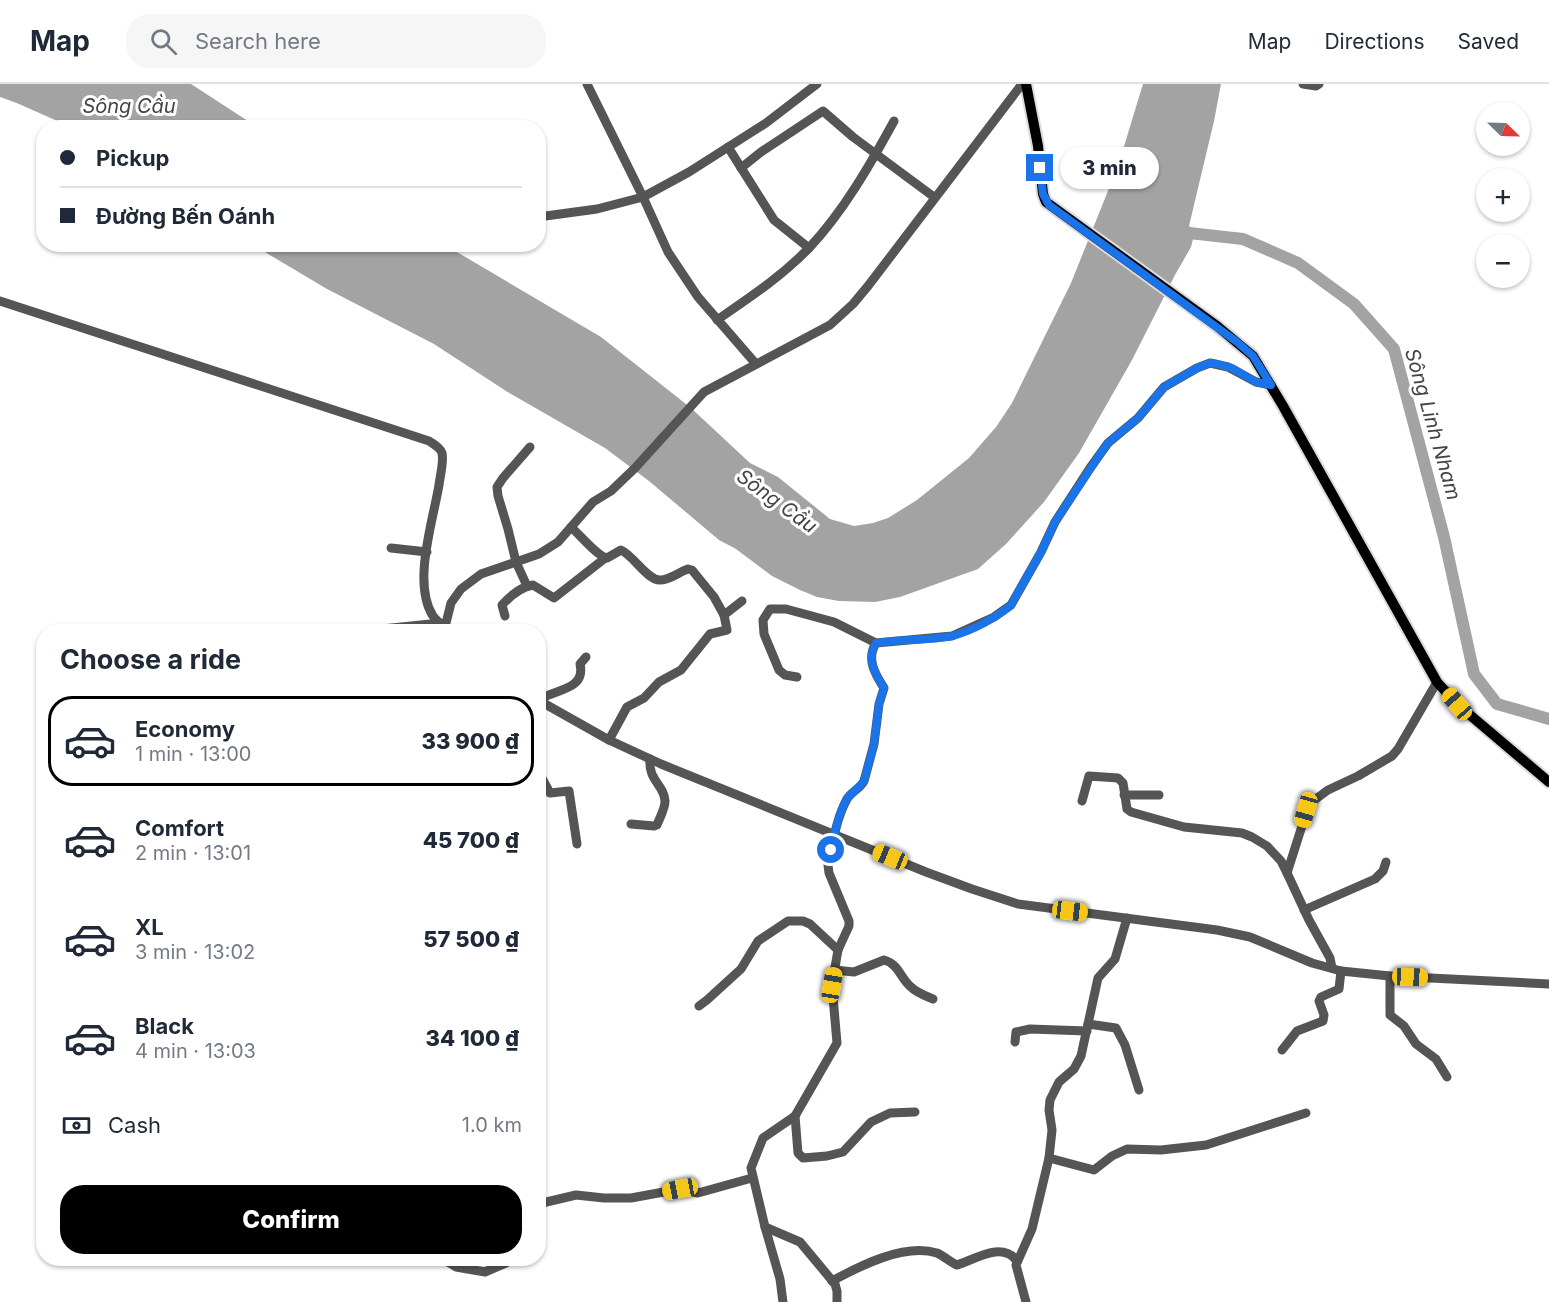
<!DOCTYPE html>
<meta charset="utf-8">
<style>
body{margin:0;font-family:Inter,sans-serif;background:#f6f6f7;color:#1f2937;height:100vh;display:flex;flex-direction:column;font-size:22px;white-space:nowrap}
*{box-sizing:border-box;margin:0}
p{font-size:20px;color:#747a83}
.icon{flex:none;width:33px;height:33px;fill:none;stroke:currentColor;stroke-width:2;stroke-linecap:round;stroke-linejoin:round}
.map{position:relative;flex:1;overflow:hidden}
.panel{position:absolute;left:36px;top:540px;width:510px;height:642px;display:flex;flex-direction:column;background:#fff;border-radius:24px;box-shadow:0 2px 4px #0004}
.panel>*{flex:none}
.banner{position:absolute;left:36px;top:36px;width:510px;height:132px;border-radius:24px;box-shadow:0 2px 4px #0004;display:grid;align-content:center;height:132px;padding:0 24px;background:#fff}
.needle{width:39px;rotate:113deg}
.controls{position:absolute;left:1476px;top:18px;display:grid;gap:12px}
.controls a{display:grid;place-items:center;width:54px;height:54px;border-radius:50%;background:#fff;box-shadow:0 2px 4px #0004;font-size:30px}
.end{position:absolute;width:27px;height:27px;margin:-14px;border:8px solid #1a73e8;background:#fff;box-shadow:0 0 0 3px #fff}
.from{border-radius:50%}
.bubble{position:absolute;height:42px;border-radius:21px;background:#fff;box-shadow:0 2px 4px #0004;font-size:20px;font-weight:800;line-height:42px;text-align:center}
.car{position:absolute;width:18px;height:36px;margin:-18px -9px;border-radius:8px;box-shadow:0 0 4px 2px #0007;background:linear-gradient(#f5c518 24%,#345 0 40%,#f5c518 0 76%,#345 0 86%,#f5c518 0)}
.banner b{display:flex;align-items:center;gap:21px;height:57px;font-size:22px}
.banner b+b{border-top:2px solid #e0e1e3}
.banner i{width:15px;height:15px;background:#1f2937}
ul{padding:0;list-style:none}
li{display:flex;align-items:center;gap:18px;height:90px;margin:0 12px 9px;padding:0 12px;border:3px solid transparent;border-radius:24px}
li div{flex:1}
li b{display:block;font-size:22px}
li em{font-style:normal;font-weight:800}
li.selected{border-color:#000}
li>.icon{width:54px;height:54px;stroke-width:1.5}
h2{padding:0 24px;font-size:27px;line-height:72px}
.pay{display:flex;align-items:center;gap:15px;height:66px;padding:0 24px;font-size:22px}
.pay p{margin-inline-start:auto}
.primary-button{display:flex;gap:12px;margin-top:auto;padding:12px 24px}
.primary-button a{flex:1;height:69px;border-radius:24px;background:#000;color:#fff;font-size:24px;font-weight:800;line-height:69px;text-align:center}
header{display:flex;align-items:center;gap:36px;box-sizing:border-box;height:84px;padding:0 30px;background:#fff;border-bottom:2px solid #e0e1e3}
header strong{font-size:28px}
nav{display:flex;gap:33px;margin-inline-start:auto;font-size:21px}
.search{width:420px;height:54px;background:#f6f6f7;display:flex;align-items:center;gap:15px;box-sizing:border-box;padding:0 21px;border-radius:24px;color:#747a83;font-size:22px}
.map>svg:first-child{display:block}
.water{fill:#a3a3a3}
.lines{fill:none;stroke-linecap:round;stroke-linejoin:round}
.river{stroke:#a3a3a3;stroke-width:12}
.major-casing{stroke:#dbdbdb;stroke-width:14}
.minor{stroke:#555;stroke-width:9}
.major{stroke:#000;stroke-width:10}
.route{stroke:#1a73e8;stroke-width:8}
.labels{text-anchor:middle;stroke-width:6;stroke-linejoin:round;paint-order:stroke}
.water-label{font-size:20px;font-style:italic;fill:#444;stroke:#fff}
</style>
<header>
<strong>Map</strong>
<div class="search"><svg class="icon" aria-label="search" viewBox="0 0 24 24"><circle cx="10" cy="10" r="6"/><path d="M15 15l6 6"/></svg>Search here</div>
<nav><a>Map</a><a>Directions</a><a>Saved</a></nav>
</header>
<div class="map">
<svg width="1549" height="1218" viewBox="0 0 1549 1218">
<rect width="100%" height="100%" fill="#fff"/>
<g class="water">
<path d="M0,0H191L257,43H73C48,34 25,21 0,13Z"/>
<path d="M1143,0H1221L1214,37L1189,142L1195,147L1191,163L1175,191L1132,276L1079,369L1044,418L1006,460L978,485L900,513L875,518L839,517L817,513L800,506L772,492L736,465L719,456L649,397L605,364L506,307L434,260L327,205L253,161H445L601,253L691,324L750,379L778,393L830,435L854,442L873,439L888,434L917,416L969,374L996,343L1012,319L1071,199L1118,82Z"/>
</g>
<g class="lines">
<path class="river" d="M1180,148L1243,155L1298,179L1354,220L1394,265L1444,453L1474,590L1497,620L1549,635"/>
<g class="major-casing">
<path id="major" d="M1026,0L1038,62L1043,110L1046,118L1217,242L1253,272L1283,322L1437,598L1457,620L1549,698"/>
</g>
<g class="minor">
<path d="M587,0L643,113L668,168L698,213L756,280"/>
<path d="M1303,0L1316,2L1319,0"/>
<path d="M728,63L774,136L809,164"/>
<path d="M741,84L761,68L823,27L853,53L934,113"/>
<path d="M538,133L597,125L643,113L689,88L766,39L817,0"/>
<path d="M0,217L429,357C433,360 440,363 442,369C444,378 440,392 439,401C433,437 412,500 433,532C437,537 442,541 446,546"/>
<path d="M717,236C749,214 781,193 809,164C843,128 870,81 894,37"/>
<path d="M571,443C580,451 598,473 607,474L621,466C634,472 647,496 660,496C670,496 679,488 688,485L692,486L714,513L724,531"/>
<path d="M391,464L427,468"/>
<path d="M527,502L516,478L508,445L498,412L497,403L503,394L530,363"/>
<path d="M505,532L502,521C510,512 521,503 533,501L554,514L604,475"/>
<path d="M445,543L451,519L461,505L481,490L539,470L558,458L593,418L611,407L635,384L704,308L830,241L853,220L868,202L1022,0"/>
<path d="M353,548L440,539"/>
<path d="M797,593L785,591L779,586L764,550L763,536L770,525H786L834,538L876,559L952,552L994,533L1011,521L1041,468L1055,438L1090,384L1108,359L1138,334L1164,303L1197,284L1210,279L1228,283L1256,298L1271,301"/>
<path d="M538,616L609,656L661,680L926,788L972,805L1018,820L1217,846L1250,853L1312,879L1341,887L1390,892L1549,900"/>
<path d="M538,616C556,605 586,606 580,580L586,573"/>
<path d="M609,656L627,623L644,614L659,598L681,586L710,550L727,546L724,531L742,517"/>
<path d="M538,687L550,709L569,707L577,760"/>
<path d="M1124,711H1159"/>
<path d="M1082,717L1089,692L1118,694L1123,699L1127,725L1131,728L1184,743L1242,749L1252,753L1267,762L1281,777L1287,789L1309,836L1330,874L1332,884"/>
<path d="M631,740L654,742L657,741C660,733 665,725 665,717C664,700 648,697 650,675"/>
<path d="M1287,789L1309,720L1328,706L1358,692L1392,672L1398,665L1437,598"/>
<path d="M1304,826L1375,795L1383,787L1386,778"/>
<path d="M834,886L854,888L884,876C899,880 900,894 911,903C917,909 926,912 933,915"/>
<path d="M1390,892V931L1404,942L1416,960L1436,975L1447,993"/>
<path d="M699,922L707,916L741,885L758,857L788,837H803L810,840L838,866"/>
<path d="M1088,940L1116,944L1125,961L1139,1006"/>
<path d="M1015,958L1016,948L1030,945L1087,947"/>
<path d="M1282,966L1297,947L1323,937L1324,931L1319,917L1321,913L1339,905L1341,887"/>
<path d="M795,1032L798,1069L803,1074L827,1072L843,1068L871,1038L890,1029L915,1028"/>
<path d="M1049,1074L1094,1086L1112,1072L1127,1065L1161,1066L1206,1061L1306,1029"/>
<path d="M538,1120L576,1111L604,1114H631L680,1105L698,1109L752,1094"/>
<path d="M765,1143L800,1158L835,1200L837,1207V1218"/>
<path d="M441,1174L456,1183L485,1188L506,1179L508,1174"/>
<path d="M832,1197C860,1182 904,1159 937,1169C944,1172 950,1178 957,1181C976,1175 1002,1157 1017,1177"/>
<path d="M783,1218L780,1195L765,1143L751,1084L763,1054L795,1032L837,959L832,901L838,866L849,842V837L829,789L828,781C833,759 836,735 847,715C851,708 860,705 864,697L874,660L879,620L884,604C875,590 866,575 876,559"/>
<path d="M1026,1218L1016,1181L1032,1145L1049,1074L1052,1046L1049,1026L1050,1016L1059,998L1074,985L1081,972L1098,894L1115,875L1127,834"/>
</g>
<use href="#major" class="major"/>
</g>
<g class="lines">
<path class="route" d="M831,766C835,749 838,730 847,715C852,708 859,704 864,697L874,660L879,620L884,604C875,590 866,575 876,559C901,555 928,557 952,552C972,547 996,534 1011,521L1041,468L1055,438L1103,366L1108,359L1138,334L1164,303L1197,284L1210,279L1218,280L1232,284L1256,298L1271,301L1253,272L1237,258L1049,121L1043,110L1040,84"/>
</g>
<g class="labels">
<g class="water-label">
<text x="129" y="29">Sông Cầu</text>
<text transform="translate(1433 340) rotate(74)" y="7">Sông Linh Nham</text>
<text transform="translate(777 417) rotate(36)" y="7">Sông Cầu</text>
</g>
</g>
</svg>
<div class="controls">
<a><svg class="needle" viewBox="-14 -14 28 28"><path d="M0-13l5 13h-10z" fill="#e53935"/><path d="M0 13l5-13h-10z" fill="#747a83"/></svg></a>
<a>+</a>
<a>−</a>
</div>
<i class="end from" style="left:831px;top:766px"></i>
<i class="end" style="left:1040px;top:84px"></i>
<div class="bubble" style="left:1060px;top:63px;width:99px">3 min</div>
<i class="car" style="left:1457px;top:620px;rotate:319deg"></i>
<i class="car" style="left:1306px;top:726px;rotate:196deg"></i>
<i class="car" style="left:890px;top:773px;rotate:292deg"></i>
<i class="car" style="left:1070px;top:827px;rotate:97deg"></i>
<i class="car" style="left:1410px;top:893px;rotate:92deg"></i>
<i class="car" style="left:832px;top:901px;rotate:9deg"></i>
<i class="car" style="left:680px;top:1105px;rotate:259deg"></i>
<div class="banner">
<b><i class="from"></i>Pickup</b>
<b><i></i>Đường Bến Oánh</b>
</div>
<section class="panel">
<h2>Choose a ride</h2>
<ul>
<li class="selected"><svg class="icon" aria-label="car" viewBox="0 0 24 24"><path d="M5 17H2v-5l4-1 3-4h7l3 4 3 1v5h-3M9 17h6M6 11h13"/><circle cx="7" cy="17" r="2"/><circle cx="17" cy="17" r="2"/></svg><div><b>Economy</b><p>1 min · 13:00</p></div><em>33 900 ₫</em></li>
<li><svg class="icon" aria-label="car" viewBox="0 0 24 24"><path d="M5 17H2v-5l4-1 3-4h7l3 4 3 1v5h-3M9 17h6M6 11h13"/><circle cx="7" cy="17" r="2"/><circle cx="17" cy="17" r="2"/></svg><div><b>Comfort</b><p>2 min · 13:01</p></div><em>45 700 ₫</em></li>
<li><svg class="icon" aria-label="car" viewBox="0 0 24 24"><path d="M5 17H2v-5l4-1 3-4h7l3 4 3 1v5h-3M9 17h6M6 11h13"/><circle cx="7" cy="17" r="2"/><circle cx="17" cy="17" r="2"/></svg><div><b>XL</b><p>3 min · 13:02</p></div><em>57 500 ₫</em></li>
<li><svg class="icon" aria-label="car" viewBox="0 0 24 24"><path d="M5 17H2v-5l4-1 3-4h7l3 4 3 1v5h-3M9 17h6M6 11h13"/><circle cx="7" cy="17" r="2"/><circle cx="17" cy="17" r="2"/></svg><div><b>Black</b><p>4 min · 13:03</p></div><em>34 100 ₫</em></li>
</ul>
<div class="pay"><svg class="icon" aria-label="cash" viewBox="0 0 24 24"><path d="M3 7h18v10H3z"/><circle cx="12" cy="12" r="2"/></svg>Cash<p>1.0 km</p></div>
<div class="primary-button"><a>Confirm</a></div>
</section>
</div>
